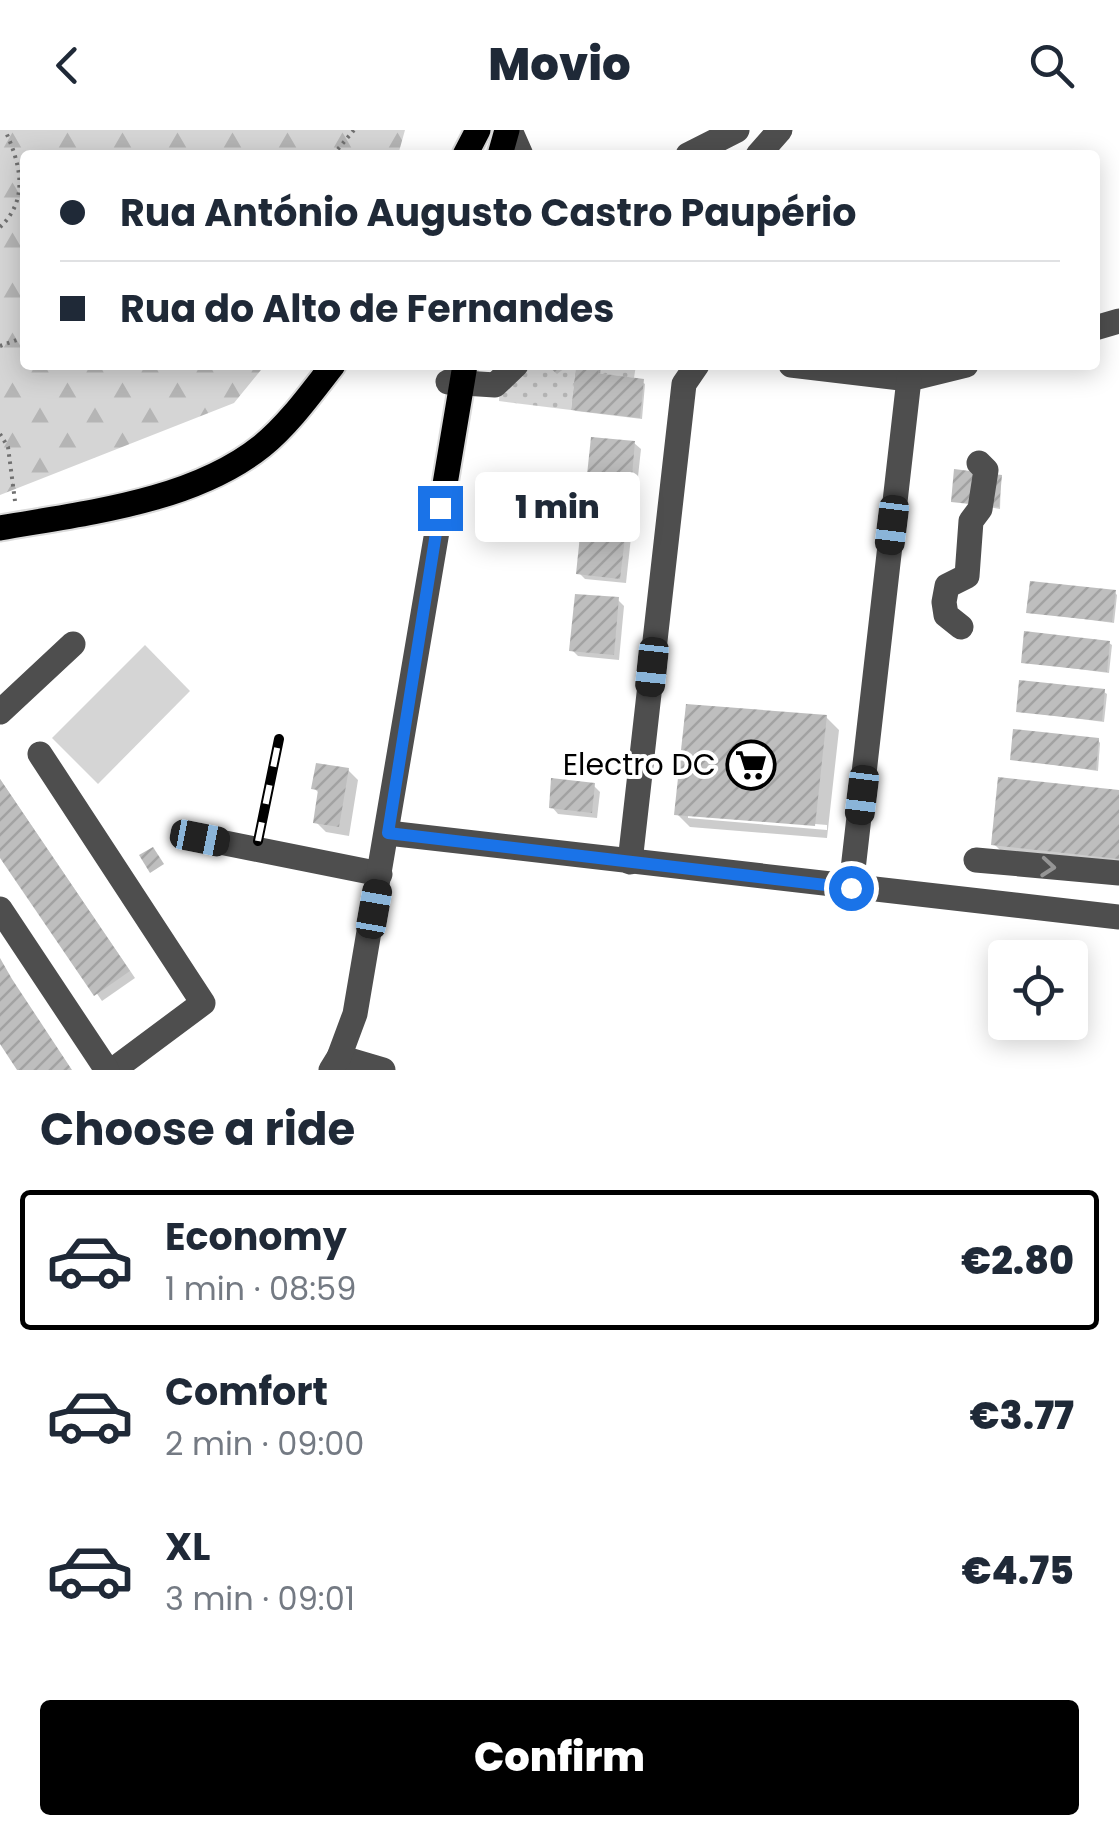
<!DOCTYPE html>
<meta charset="utf-8">
<style>
body{margin:0;font-family:Poppins,sans-serif;background:#f2f2f3;color:#1f2937;height:100vh;display:flex;flex-direction:column;font-size:38px;white-space:nowrap}
*{box-sizing:border-box;margin:0}
p{font-size:32px;color:#747a83}
.icon{flex:none;width:55px;height:55px;fill:none;stroke:currentColor;stroke-width:2;stroke-linecap:round;stroke-linejoin:round}
.map{position:relative;height:940px;overflow:hidden}
.side{display:flex;flex-direction:column;background:#fff;flex:1}
.side>*{flex:none}
.top-card{position:absolute;left:20px;top:20px;width:1080px;height:220px;border-radius:10px;box-shadow:0 5px 25px #0003;display:grid;align-content:center;height:220px;padding:0 40px;background:#fff}
.fabs{position:absolute;left:988px;top:810px;display:grid;gap:20px}
.fabs a{display:grid;place-items:center;width:100px;height:100px;border-radius:10px;background:#fff;box-shadow:0 5px 25px #0003;font-size:50px}
.end{position:absolute;width:45px;height:45px;margin:-22px;border:12px solid #1a73e8;background:#fff;box-shadow:0 0 0 5px #fff}
.from{border-radius:50%}
.bubble{position:absolute;height:70px;border-radius:10px;background:#fff;box-shadow:0 5px 25px #0003;font-size:32px;font-weight:800;line-height:70px;text-align:center}
.car{position:absolute;width:30px;height:60px;margin:-30px -15px;border-radius:12px;box-shadow:0 0 8px 2px #0007;background:linear-gradient(#222 24%,#8ab4d8 0 40%,#222 0 76%,#8ab4d8 0 86%,#222 0)}
.top-card b{display:flex;align-items:center;gap:35px;height:95px;font-size:38px}
.top-card b+b{border-top:2px solid #e0e1e3}
.top-card i{width:25px;height:25px;background:#1f2937}
ul{padding:0;list-style:none}
li{display:flex;align-items:center;gap:30px;height:140px;margin:0 20px 15px;padding:0 20px;border:5px solid transparent;border-radius:10px}
li div{flex:1}
li b{display:block;font-size:38px}
li em{font-style:normal;font-weight:800}
li.on{border-color:#000}
li>.icon{width:90px;height:90px;stroke-width:1.5}
h2{padding:0 40px;font-size:45px;line-height:120px}
.action{display:flex;gap:20px;margin-top:auto;padding:20px 40px}
.action a{flex:1;height:115px;border-radius:10px;background:#000;color:#fff;font-size:40px;font-weight:800;line-height:115px;text-align:center}
header{display:flex;justify-content:space-between;align-items:center;height:130px;padding:0 40px;background:#fff;font-size:45px;font-weight:800}
.map>svg:first-child{display:block}
.green{fill:url(#green-dots)}
.forest{fill:url(#forest-firs)}
.pitch{fill:#d5d5d5}
.shadow{fill:#0003;fill-rule:evenodd}
.building{fill:url(#building-hatch)}
.lines{fill:none;stroke-linecap:round;stroke-linejoin:round}
.major-casing{stroke:#dbdbdb;stroke-width:29}
.path{stroke:#707070;stroke-width:4;stroke-dasharray:2.5 5;stroke-linecap:butt}
.minor{stroke:#4e4e4e;stroke-width:25}
.major{stroke:#000;stroke-width:25}
.rail-casing{stroke:#000;stroke-width:10}
.rail{stroke:#fff;stroke-width:6;stroke-dasharray:19;stroke-linecap:butt}
.oneway{stroke:#959595}
.route{stroke:#1a73e8;stroke-width:12}
.labels{text-anchor:middle;stroke-width:8;stroke-linejoin:round;paint-order:stroke}
.poi-label{font-size:30px;fill:#000;stroke:#fff;text-anchor:end}
</style>
<header><svg class="icon" aria-label="back" viewBox="0 0 24 24"><path d="M15 5l-7 7 7 7"/></svg>Movio<svg class="icon" aria-label="search" viewBox="0 0 24 24"><circle cx="10" cy="10" r="6"/><path d="M15 15l6 6"/></svg></header>
<div class="map">
<svg width="1119" height="940" viewBox="0 0 1119 940">
<defs>
<pattern id="green-dots" width="8" height="8" patternUnits="userSpaceOnUse" patternTransform="scale(2.5)"><rect width="8" height="8" fill="#d5d5d5"/><path d="M2 2h.1M6 6h.1" fill="none" stroke="#b5b5b5" stroke-width="1.8" stroke-linecap="round"/></pattern>
<pattern id="forest-firs" width="22" height="20" patternUnits="userSpaceOnUse" patternTransform="scale(2.5)"><rect width="22" height="20" fill="#d5d5d5"/><path d="M5 1l3.5 6h-7zM16 11l3.5 6h-7z" fill="#b5b5b5"/></pattern>
<pattern id="building-hatch" width="6" height="6" patternUnits="userSpaceOnUse" patternTransform="scale(2.5)"><rect width="6" height="6" fill="#bebebe"/><path d="M-1 1l2-2M0 6l6-6M5 7l2-2" fill="none" stroke="#a2a2a2"/></pattern>
</defs>
<rect width="100%" height="100%" fill="#fff"/>
<g class="green">
<path d="M523,235H547L557,243L569,235H576L571,280L499,271L500,255Z"/>
<path d="M599,235H636L634,248L598,243Z"/>
</g>
<path class="forest" d="M0,0H405L398,25H25V235H265L234,273L0,365Z"/>
<path class="pitch" d="M145,515L190,561L98,654L52,608Z"/>
<g class="shadow">
<path d="M579,235H601L600,246L642,252L645,254L642,289L576,281L573,279Z"/>
<path d="M634,313L641,319L635,374L594,369L588,363Z"/>
<path d="M1001,347L1000,379L953,371Z"/>
<path d="M626,392L632,398L626,453L585,449L579,443Z"/>
<path d="M1115,463L1117,465L1114,493L1029,482Z"/>
<path d="M618,470L624,476L619,530L578,526L572,520Z"/>
<path d="M1109,513L1112,515L1109,543L1023,532Z"/>
<path d="M1104,562L1107,564L1104,592L1018,581Z"/>
<path d="M826,587L839,600L827,708L690,697L677,684ZM688,683L827,695V700L688,688Z"/>
<path d="M1098,610L1100,613L1098,641L1012,629Z"/>
<path d="M348,640L358,650L349,706L326,702L316,692L320,664L314,658Z"/>
<path d="M0,649L135,848L102,871L0,723Z"/>
<path d="M594,656L600,662L597,688L558,684L552,677Z"/>
<path d="M1119,662V739L1007,727L994,714Z"/>
</g>
<g class="building">
<path d="M547,235H569L557,244Z"/>
<path d="M576,235H599L598,243L644,249L640,288L571,280Z"/>
<path d="M591,307L635,311L630,369L585,364Z"/>
<path d="M954,339L1002,345L999,377L951,372Z"/>
<path d="M582,386L627,390L620,449L576,444Z"/>
<path d="M1030,451L1116,460L1112,492L1026,483Z"/>
<path d="M575,464L619,467L614,525L569,521Z"/>
<path d="M1024,501L1110,511L1107,542L1021,533Z"/>
<path d="M1019,550L1105,559L1102,591L1016,582Z"/>
<path d="M686,574L827,585L815,696L674,685Z"/>
<path d="M1013,599L1099,608L1096,640L1010,630Z"/>
<path d="M316,633L349,638L339,697L313,693L318,660L311,659Z"/>
<path d="M998,647L1119,660V729L991,715Z"/>
<path d="M551,648L595,653L592,683L549,678Z"/>
<path d="M0,649L130,841L94,866L0,728Z"/>
<path d="M153,717L164,734L150,743L139,725Z"/>
<path d="M0,828L12,849L72,940H17L0,914Z"/>
</g>
<g class="lines">
<g class="major-casing">
<g id="major">
<path d="M465,25L478,0"/>
<path d="M500,25L507,0"/>
<path d="M441,378L465,235"/>
<path d="M0,398C85,383 192,372 262,316C289,294 311,263 333,235"/>
</g>
</g>
<g class="path">
<path d="M333,25L354,0"/>
<path d="M0,97C30,69 20,33 5,0"/>
<path d="M0,216L25,207"/>
<path d="M0,304L8,317L15,371"/>
</g>
<g class="minor">
<path d="M510,0L521,25"/>
<path d="M688,25L737,0"/>
<path d="M758,25L780,0"/>
<path d="M1095,198L1119,191"/>
<path d="M791,235L909,249L966,235"/>
<path d="M448,252L495,255L516,235"/>
<path d="M961,497L946,485L944,472L947,456L967,446L971,391L980,379L986,340L979,333"/>
<path d="M0,582L73,514"/>
<path d="M40,624L203,873L113,940"/>
<path d="M388,703L1119,787"/>
<path d="M200,708L380,744"/>
<path d="M976,730L1119,743"/>
<path d="M630,732L684,254L697,235"/>
<path d="M851,757L909,249"/>
<path d="M0,779L107,940"/>
<path d="M339,927L383,940"/>
<path d="M331,940L339,927L355,884L441,378"/>
</g>
<use href="#major" class="major"/>
<g class="rail-casing">
<path id="rail" d="M258,711L279,609"/>
</g>
<use href="#rail" class="rail"/>
</g>
<defs><path id="oneway-chevron" d="M-2-3.5L2.5 0L-2 3.5" fill="none" stroke-width="1.6" stroke-linecap="round" stroke-linejoin="round" transform="scale(2.5)"/></defs>
<use class="oneway" href="#oneway-chevron" transform="translate(1048 737) rotate(5)"/>
<g class="lines">
<path class="route" d="M440,378L388,703L851,758"/>
</g>
<defs>
<g id="supermarket-ring" transform="scale(2.5)"><circle r="9.5" fill="#fff" stroke="#000" stroke-width="1.5"/><path d="M-6-5.5h2.5l.6 2H6L4.5 2H-2.5L-4.4-4H-6ZM-1.5 3.2a1.3 1.3 0 1 0 .1 0ZM3 3.2a1.3 1.3 0 1 0 .1 0Z" fill="#000"/></g>
</defs>
<g fill-rule="evenodd">
<use href="#supermarket-ring" x="751" y="635"/>
</g>
<g class="labels">
<g class="poi-label">
<text x="716" y="645">Electro DC</text>
</g>
</g>
</svg>
<div class="fabs">
<a><svg class="icon" aria-label="locate" viewBox="0 0 24 24"><circle cx="12" cy="12" r="6"/><path d="M12 2v4M12 18v4M2 12h4M18 12h4"/></svg></a>
</div>
<i class="end from" style="left:851px;top:758px"></i>
<i class="end" style="left:440px;top:378px"></i>
<div class="bubble" style="left:475px;top:342px;width:165px">1 min</div>
<i class="car" style="left:892px;top:395px;rotate:187deg"></i>
<i class="car" style="left:652px;top:537px;rotate:186deg"></i>
<i class="car" style="left:862px;top:665px;rotate:187deg"></i>
<i class="car" style="left:200px;top:708px;rotate:101deg"></i>
<i class="car" style="left:374px;top:779px;rotate:10deg"></i>
<div class="top-card">
<b><i class="from"></i>Rua António Augusto Castro Paupério</b>
<b><i></i>Rua do Alto de Fernandes</b>
</div>
</div>
<section class="side">
<h2>Choose a ride</h2>
<ul>
<li class="on"><svg class="icon" aria-label="car" viewBox="0 0 24 24"><path d="M5 17H2v-5l4-1 3-4h7l3 4 3 1v5h-3M9 17h6M6 11h13"/><circle cx="7" cy="17" r="2"/><circle cx="17" cy="17" r="2"/></svg><div><b>Economy</b><p>1 min · 08:59</p></div><em>€2.80</em></li>
<li><svg class="icon" aria-label="car" viewBox="0 0 24 24"><path d="M5 17H2v-5l4-1 3-4h7l3 4 3 1v5h-3M9 17h6M6 11h13"/><circle cx="7" cy="17" r="2"/><circle cx="17" cy="17" r="2"/></svg><div><b>Comfort</b><p>2 min · 09:00</p></div><em>€3.77</em></li>
<li><svg class="icon" aria-label="car" viewBox="0 0 24 24"><path d="M5 17H2v-5l4-1 3-4h7l3 4 3 1v5h-3M9 17h6M6 11h13"/><circle cx="7" cy="17" r="2"/><circle cx="17" cy="17" r="2"/></svg><div><b>XL</b><p>3 min · 09:01</p></div><em>€4.75</em></li>
</ul>
<div class="action"><a>Confirm</a></div>
</section>
